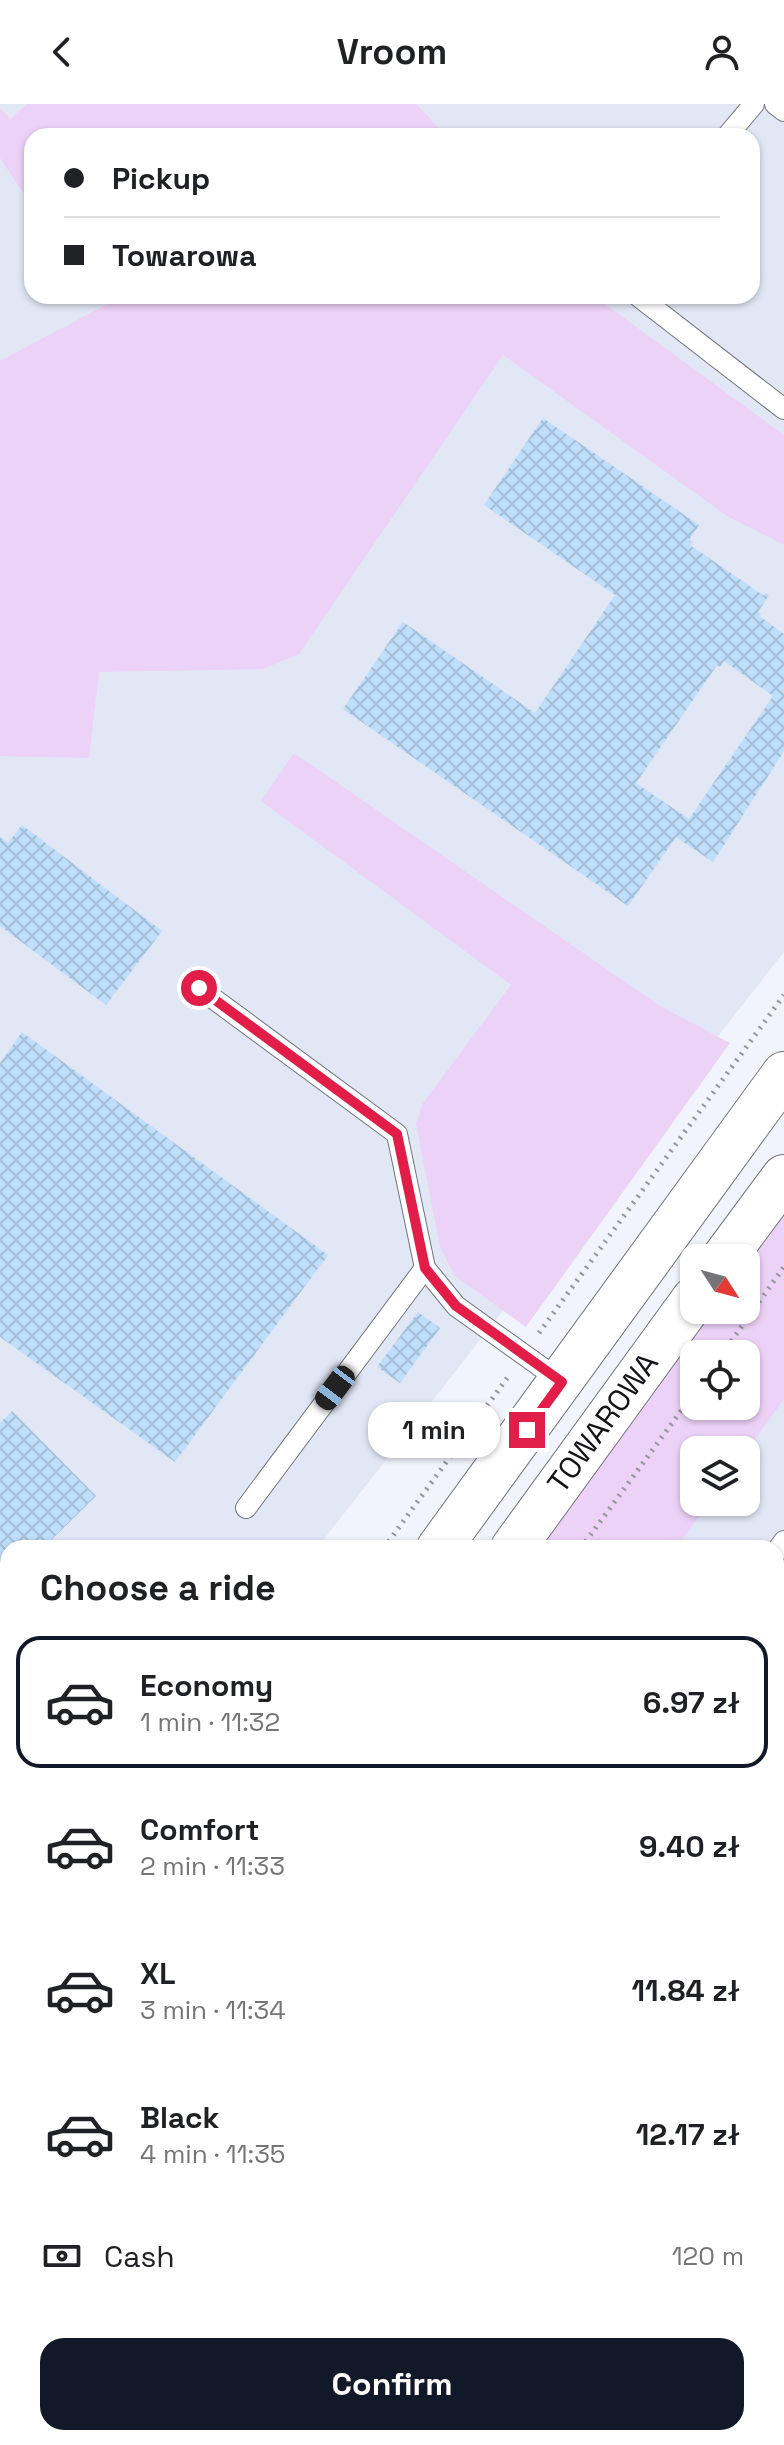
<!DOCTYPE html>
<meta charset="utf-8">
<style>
body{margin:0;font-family:"Space Grotesk",sans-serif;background:#f2f2f2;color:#202124;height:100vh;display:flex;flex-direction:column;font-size:30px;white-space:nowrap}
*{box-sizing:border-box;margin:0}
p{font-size:26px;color:#757577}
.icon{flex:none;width:44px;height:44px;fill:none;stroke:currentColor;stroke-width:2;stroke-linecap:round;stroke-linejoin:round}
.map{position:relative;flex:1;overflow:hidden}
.details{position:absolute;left:0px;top:1436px;width:784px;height:906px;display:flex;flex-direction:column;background:#fff;border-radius:24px 24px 0 0;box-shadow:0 2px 6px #0004}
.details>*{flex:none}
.top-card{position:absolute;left:24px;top:24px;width:736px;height:176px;border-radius:24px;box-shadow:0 2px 6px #0004;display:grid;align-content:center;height:176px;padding:0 40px;background:#fff}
.needle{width:52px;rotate:126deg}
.controls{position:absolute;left:680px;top:1140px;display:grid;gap:16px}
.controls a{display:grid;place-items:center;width:80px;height:80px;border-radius:16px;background:#fff;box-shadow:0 2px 6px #0004;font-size:40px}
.end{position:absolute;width:36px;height:36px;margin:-18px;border:10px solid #e11d48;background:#fff;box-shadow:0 0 0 4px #fff}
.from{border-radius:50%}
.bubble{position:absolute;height:56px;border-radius:24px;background:#fff;box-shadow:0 2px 6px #0004;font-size:26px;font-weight:800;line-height:56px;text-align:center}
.car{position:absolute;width:24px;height:48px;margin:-24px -12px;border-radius:10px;box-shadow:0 0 6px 2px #0007;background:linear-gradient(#222 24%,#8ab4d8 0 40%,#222 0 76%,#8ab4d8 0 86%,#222 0)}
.top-card b{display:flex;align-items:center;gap:28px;height:76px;font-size:30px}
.top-card b+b{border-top:2px solid #e0e0e0}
.top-card i{width:20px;height:20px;background:#202124}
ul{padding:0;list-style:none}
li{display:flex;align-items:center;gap:24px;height:132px;margin:0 16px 12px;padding:0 24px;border:4px solid transparent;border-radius:24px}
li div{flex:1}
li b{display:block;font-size:30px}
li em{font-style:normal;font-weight:800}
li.on{border-color:#111827}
li>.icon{width:72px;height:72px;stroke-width:1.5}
h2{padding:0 40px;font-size:36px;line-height:96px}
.pay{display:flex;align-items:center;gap:20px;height:88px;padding:0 40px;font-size:30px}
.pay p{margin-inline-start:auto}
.primary-button{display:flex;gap:16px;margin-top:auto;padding:16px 40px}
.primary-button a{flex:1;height:92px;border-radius:24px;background:#111827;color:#fff;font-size:32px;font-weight:800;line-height:92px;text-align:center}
header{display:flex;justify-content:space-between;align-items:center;height:104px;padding:0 40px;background:#fff;font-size:36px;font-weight:800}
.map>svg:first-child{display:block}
.built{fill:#e1e7f5;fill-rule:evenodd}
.green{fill:#edd2f7;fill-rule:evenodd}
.building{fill:url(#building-cross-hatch);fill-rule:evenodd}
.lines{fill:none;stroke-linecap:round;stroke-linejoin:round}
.service-casing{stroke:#72747c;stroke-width:22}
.tertiary-casing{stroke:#72747c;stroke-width:46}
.path{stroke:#94969c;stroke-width:5;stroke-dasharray:2 6;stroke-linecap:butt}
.service{stroke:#fff;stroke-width:20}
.tertiary{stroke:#fff;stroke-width:44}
.route{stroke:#e11d48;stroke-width:10}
.labels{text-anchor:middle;stroke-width:8;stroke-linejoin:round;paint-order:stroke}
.street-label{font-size:30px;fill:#121316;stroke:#fff}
</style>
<header><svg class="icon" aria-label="back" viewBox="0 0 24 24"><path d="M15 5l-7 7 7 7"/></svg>Vroom<svg class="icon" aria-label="person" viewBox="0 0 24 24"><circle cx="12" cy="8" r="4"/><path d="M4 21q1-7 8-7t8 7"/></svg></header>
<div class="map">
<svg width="784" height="2341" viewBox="0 0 784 2341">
<defs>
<pattern id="building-cross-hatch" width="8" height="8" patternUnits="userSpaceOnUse" patternTransform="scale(2)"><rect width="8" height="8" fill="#bfdefb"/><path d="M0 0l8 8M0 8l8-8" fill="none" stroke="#a3bed6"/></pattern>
</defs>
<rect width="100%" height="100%" fill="#f1f4fc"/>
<g class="built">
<path d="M0,0H784V848L317,1444H8V1846L0,1857ZM32,32H752V192H32Z"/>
<path d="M784,1142V2341H0V2324L8,2310V2334H776V1444H574L694,1302H746V1206ZM694,1346H746V1398H694Z"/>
</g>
<g class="green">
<path d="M27,0H416L447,32H32V102L0,54V4L10,15Z"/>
<path d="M104,192H594L784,331V441L727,412L503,251L299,550L263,565L99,568L89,654L0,652V257L109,199Z"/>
<path d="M294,649L660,902L730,939L526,1223L455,1172L440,1143L416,1020L423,999L511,881L261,697Z"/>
<path d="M784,1099V1295L746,1348L694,1346V1398H710L676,1444H534L707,1206H746V1154ZM694,1250H746V1302H694Z"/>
</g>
<g class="building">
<path d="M543,314L699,421L689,436L693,438L690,441L764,492L766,489L769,491L758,508L761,510L759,512L784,530V647L713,758L676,733L628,802L343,605L403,518L535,609L615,491L484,401ZM724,557L773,592L689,715L636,679L717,561L720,563Z"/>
<path d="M22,721L162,827L106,901L0,822V733L8,739Z"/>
<path d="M22,928L328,1151L175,1358L0,1233V959Z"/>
<path d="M418,1208L440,1224L400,1279L377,1263Z"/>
<path d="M12,1307L96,1392L43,1444H8V1479L0,1487V1319Z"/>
<path d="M0,1514L8,1522V1664L0,1656Z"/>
<path d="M784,1564V1667L776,1662V1575Z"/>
<path d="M784,2286V2341H577L576,2334H776V2287Z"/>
<path d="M56,2334H122L118,2341H52Z"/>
</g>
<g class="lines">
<g class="service-casing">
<g id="service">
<path d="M775,0L784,7"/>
<path d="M727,32L754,0"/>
<path d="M638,192L784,305"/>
<path d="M199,884L397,1030L425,1164L456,1202L562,1278"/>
<path d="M246,1404L425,1164"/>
<path d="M776,1448L784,1437"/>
<path d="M776,1934L784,1939"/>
<path d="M776,2033L784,2021"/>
<path d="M776,2175L784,2163"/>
<path d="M0,2303L8,2307"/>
<path d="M416,2341L417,2334"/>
</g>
</g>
<g class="tertiary-casing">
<g id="tertiary">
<path d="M724,1154L784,1073"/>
<path d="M439,1444L784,970"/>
<path d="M513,1444L694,1195"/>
<path d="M0,2041L8,2030"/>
<path d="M0,2119L8,2110"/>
<path d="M0,2194L8,2174"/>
</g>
</g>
<g class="path">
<path d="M539,1229L784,891"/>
<path d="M722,1250L784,1163"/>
<path d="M384,1444L510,1270"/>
<path d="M581,1444L694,1289"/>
<path d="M0,1960L8,1950"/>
<path d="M0,2277L8,2251"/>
</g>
<use href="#service" class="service"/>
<use href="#tertiary" class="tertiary"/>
</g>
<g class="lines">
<path class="route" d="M199,884L397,1030L425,1164L456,1202L562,1278L527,1326"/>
</g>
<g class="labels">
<g class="street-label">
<text transform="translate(603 1319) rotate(-54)" y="10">TOWAROWA</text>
</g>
</g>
</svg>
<div class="controls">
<a><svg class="needle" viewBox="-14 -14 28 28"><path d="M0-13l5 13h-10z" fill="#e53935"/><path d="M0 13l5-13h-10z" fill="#757577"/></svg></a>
<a><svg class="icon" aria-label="locate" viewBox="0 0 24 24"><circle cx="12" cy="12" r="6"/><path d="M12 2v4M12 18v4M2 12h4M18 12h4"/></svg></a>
<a><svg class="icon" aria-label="layers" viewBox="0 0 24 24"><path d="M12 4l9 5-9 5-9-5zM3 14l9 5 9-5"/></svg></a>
</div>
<i class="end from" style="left:199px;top:884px"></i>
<i class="end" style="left:527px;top:1326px"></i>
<div class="bubble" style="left:368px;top:1298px;width:132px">1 min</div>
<i class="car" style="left:335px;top:1284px;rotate:217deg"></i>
<div class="top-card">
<b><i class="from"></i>Pickup</b>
<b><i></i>Towarowa</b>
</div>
<section class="details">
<h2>Choose a ride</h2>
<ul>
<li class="on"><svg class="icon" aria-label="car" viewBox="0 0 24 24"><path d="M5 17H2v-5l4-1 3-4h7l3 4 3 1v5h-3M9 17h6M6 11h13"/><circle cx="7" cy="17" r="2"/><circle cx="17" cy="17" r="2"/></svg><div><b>Economy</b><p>1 min · 11:32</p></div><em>6.97 zł</em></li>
<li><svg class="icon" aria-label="car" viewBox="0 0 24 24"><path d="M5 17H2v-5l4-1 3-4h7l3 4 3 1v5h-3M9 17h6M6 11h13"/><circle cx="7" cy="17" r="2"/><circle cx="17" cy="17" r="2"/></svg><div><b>Comfort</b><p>2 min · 11:33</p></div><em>9.40 zł</em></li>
<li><svg class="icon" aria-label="car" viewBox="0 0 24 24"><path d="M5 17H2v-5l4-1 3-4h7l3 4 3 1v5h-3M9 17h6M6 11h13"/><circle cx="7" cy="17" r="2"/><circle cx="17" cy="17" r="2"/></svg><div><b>XL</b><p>3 min · 11:34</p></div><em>11.84 zł</em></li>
<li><svg class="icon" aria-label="car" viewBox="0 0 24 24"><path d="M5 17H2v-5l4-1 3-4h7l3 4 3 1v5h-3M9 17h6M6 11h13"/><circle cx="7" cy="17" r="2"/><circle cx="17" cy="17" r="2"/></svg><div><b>Black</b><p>4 min · 11:35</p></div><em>12.17 zł</em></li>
</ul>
<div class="pay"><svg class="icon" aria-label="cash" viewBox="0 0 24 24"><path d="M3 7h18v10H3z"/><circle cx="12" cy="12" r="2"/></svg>Cash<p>120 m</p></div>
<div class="primary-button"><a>Confirm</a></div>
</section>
</div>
